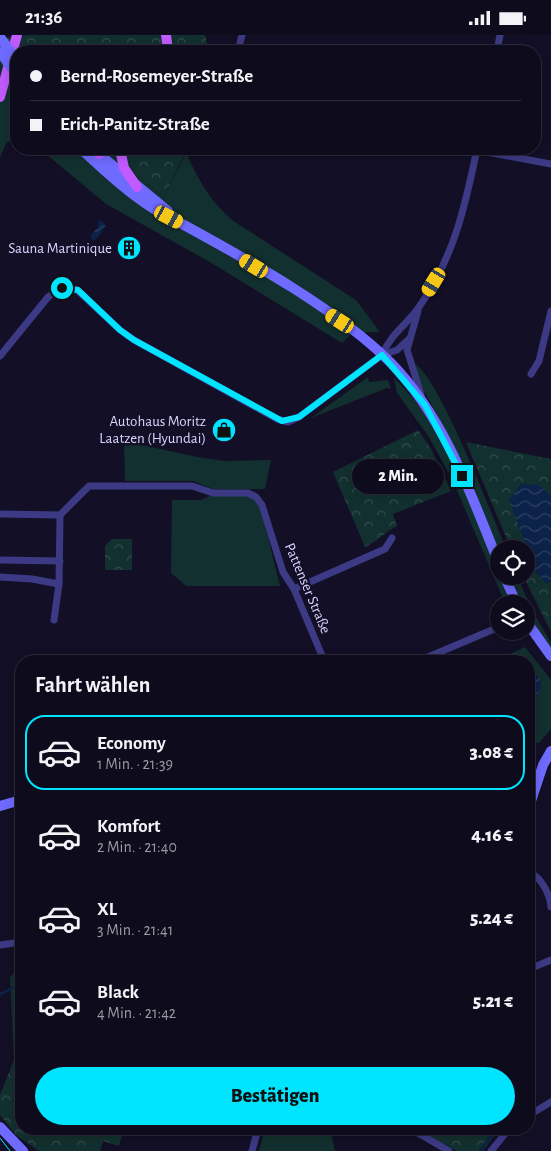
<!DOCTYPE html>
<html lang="de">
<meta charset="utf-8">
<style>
body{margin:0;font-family:"Alegreya Sans",sans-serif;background:#171425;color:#f1f3f6;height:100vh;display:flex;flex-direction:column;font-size:19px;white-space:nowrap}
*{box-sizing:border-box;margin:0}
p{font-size:16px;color:#9b9ba3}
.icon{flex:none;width:28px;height:28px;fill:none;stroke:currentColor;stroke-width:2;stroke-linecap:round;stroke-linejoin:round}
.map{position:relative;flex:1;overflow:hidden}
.drawer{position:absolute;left:15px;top:620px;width:520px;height:480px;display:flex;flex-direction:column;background:#0e0b1c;border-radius:20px;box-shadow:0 2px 12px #0003,0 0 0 1px #2e2b3b}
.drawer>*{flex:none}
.banner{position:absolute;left:10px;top:10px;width:531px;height:110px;border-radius:20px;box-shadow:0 2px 12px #0003,0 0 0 1px #2e2b3b;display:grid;align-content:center;height:110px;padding:0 20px;background:#0e0b1c}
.tools{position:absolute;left:490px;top:505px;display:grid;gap:10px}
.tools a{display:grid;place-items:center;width:45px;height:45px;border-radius:50%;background:#0e0b1c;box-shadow:0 2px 12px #0003,0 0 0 1px #2e2b3b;font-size:25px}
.end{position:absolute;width:22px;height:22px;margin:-11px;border:6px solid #00e5ff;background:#111;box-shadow:0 0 0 2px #111}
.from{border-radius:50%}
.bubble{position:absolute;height:35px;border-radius:18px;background:#0e0b1c;box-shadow:0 2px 12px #0003,0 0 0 1px #2e2b3b;font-size:16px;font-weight:800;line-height:35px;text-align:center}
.car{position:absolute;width:15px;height:30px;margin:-15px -8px;border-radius:6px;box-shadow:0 0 4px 1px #0007;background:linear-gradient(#f5c518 24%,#345 0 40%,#f5c518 0 76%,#345 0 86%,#f5c518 0)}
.banner b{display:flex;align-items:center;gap:18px;height:48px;font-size:19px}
.banner b+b{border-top:1px solid #2e2b3b}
.banner i{width:12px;height:12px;background:#f1f3f6}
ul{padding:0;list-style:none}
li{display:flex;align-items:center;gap:15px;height:75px;margin:0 10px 8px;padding:0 10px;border:2px solid transparent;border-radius:20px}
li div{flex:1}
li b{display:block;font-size:19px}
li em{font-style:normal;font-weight:800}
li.on{border-color:#00e5ff}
li>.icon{width:45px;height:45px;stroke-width:1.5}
h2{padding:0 20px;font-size:22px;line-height:60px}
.cta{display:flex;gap:10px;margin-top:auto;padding:10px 20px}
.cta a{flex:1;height:58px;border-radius:30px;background:#00e5ff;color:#111;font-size:20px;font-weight:800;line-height:58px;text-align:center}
.status{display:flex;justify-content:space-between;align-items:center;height:35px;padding:0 25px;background:#0e0b1c;direction:ltr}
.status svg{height:14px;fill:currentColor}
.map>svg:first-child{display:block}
.grass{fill:#12302f}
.forest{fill:url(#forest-crowns)}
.water{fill:url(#water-waves)}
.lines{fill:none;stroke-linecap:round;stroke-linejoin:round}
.stream{stroke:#0c2248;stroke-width:2.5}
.street{stroke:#3d3a85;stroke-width:7}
.secondary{stroke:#6f6bff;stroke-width:10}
.primary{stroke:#c25bff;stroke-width:10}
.tram{stroke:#00e5ff;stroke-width:1}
.secondary-bridge{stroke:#6f6bff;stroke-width:10}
.route{stroke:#00e5ff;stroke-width:6}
.labels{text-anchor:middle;stroke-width:5;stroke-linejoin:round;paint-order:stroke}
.poi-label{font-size:15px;fill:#d9d4ff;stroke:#130f26;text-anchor:end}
.street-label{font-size:15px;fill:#d9d4ff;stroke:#130f26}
</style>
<div class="status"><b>21:36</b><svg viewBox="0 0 49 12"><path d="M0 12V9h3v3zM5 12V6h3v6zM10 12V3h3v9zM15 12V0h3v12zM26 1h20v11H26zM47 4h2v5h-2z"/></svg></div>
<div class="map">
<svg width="551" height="1116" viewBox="0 0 551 1116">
<defs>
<pattern id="forest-crowns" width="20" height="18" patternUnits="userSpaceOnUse" patternTransform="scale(1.25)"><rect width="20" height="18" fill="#12302f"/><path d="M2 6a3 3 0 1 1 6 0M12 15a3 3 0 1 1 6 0" fill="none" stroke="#344d4e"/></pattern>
<pattern id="water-waves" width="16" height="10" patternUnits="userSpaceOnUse" patternTransform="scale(1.25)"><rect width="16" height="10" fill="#0c2248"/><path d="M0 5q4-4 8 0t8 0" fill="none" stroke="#2f4163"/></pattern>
</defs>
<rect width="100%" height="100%" fill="#130f26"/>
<g class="grass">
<path d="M16,36V105L7,107L0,122V40Z"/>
<path d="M40,114H107L127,128L163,164L186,118C200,147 210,167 235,187L356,265L380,297L352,298L342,308L208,226L106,169Z"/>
<path d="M415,329C440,344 492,480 506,514L499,515L467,436L421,350Z"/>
<path d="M368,342L369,347L388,345L391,354L387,353L311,383Z"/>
<path d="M394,343C456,401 476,494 511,569L505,568L453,446L429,402L397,358Z"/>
<path d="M124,406L197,422L225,426L271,425L265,454H213L193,446H125Z"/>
<path d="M212,460C232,460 249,454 261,473L280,551H186L171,538L172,465H201Z"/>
<path d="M510,541H517L532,575L551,608V613C542,601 526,584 526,569H523Z"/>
<path d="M525,612L551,645V694L539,708H529V626H494Z"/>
<path d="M265,1094H330L335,1116H259Z"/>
</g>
<g class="forest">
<path d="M27,0H205L209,16H16V36L0,40V4Z"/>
<path d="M107,114H187L163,164L127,128Z"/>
<path d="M418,395L431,414L451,456L393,479L397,491C384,497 379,506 365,512L333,437Z"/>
<path d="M466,407L551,424V597L523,541H526V514H511Z"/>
<path d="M112,504H132V535H105V511Z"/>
<path d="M21,931V1094H108L123,1097L119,1111L103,1106L100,1116H39L16,1100L0,1080V1060L14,1025L10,942Z"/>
<path d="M417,1094H499L483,1116H457Z"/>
</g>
<g class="water">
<path d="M99,186H102L106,190L98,202L93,206L90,201L98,192Z"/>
<path d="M521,449L539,450L551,461V546L547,549L536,538L509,465Z"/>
<path d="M529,633L540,644L541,652L532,674L529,691Z"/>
</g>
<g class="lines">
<g class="stream">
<path d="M0,959L17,951L21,946"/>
<path d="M480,1116L496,1094"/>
</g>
<g class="street">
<path d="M238,16L242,0"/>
<path d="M497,16L500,0"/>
<path d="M476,115L551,129"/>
<path d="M418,276L407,315L421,359"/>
<path d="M382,320C392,297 406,291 419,272C454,222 465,172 477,114"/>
<path d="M0,321L48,262C58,254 65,252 77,255L120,295L134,305L277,384L288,387L299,382L382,320L397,315L409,304"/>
<path d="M531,339L539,326L551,276"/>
<path d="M0,479L60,480L89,451H192L213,458H248L256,462L262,470L283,537L294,554L323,623L327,626"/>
<path d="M0,525L60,526"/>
<path d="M0,542L32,544L59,549"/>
<path d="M294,554L385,514L392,503"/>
<path d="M54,585L59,549L60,480"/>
<path d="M412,626L421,625L499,592"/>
<path d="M529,837C541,842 550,859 551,872"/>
<path d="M0,910L21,907"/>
<path d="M529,934L551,925"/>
<path d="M529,1080L551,1067"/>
<path d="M411,1094L449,1116"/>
<path d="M252,1116L258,1094"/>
<path d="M491,1116L509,1094"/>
</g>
<g class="secondary">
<path d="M81,114C104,135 127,157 154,174C164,180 174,184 184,190C250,226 340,276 392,329C445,384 471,459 499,529"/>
<path d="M93,114L168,176"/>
<path d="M504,541L517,569"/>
<path d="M526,586L551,621"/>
<path d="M0,771L21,765"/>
<path d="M529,772L543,730L551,716"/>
<path d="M0,1092L23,1116"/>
</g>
<g class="primary">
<path d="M166,0L168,16"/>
<path d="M0,62L17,0"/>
<path d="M120,114L124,133L137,152"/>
<path d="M99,119L104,114"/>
</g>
<path class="tram" d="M0,1103L10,1116"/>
<g class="secondary-bridge">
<path d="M0,2L16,25"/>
<path d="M0,17L16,39"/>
</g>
</g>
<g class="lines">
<path class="route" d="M62,253L78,255L120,295L134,305L282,386L299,382L382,320L425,370L462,441"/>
</g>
<defs>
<g id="building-disc" transform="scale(1.25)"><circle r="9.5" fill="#00e5ff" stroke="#130f26"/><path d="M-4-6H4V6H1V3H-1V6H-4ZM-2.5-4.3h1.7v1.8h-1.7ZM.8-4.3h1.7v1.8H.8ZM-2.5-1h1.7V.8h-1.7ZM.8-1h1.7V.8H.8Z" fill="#111"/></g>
<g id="shop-disc" transform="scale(1.25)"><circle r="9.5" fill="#00e5ff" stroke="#130f26"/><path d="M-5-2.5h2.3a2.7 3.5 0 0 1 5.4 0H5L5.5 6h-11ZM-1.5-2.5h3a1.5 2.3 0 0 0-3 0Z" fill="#111"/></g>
</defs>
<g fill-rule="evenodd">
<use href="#building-disc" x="129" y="213"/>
<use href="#shop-disc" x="224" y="395"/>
</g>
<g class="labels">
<g class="poi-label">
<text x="112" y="218">Sauna Martinique</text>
<text x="206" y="391">Autohaus Moritz<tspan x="206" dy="17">Laatzen (Hyundai)</tspan></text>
</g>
<g class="street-label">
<text transform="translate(308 553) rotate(67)" y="5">Pattenser Straße</text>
</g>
</g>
</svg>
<div class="tools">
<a><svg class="icon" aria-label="locate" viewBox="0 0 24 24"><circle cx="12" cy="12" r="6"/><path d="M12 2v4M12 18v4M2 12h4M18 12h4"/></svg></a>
<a><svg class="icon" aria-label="layers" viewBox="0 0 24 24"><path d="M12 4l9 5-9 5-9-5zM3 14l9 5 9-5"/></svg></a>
</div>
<i class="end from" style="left:62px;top:253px"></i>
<i class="end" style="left:462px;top:441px"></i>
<div class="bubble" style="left:352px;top:424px;width:92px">2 Min.</div>
<i class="car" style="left:169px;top:182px;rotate:118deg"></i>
<i class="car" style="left:254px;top:231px;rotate:301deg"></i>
<i class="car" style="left:434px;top:247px;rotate:211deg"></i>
<i class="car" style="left:340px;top:286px;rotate:303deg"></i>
<div class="banner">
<b><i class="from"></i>Bernd-Rosemeyer-Straße</b>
<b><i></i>Erich-Panitz-Straße</b>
</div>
<section class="drawer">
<h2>Fahrt wählen</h2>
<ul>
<li class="on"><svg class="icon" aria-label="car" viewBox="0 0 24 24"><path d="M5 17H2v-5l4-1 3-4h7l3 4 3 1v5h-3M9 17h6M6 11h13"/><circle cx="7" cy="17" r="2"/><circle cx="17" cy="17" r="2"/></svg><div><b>Economy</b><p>1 Min. · 21:39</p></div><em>3.08 €</em></li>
<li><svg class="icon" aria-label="car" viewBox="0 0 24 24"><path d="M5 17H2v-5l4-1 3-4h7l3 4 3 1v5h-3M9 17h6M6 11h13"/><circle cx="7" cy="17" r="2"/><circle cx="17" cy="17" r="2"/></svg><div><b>Komfort</b><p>2 Min. · 21:40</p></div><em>4.16 €</em></li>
<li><svg class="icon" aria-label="car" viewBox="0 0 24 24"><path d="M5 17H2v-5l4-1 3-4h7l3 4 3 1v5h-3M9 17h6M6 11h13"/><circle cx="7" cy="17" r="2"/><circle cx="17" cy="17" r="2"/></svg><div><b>XL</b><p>3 Min. · 21:41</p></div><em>5.24 €</em></li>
<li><svg class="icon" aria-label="car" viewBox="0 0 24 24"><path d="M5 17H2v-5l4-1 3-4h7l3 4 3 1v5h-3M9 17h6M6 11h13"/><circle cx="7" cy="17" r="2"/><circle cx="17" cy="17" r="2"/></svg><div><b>Black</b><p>4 Min. · 21:42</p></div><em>5.21 €</em></li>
</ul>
<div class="cta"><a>Bestätigen</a></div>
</section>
</div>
